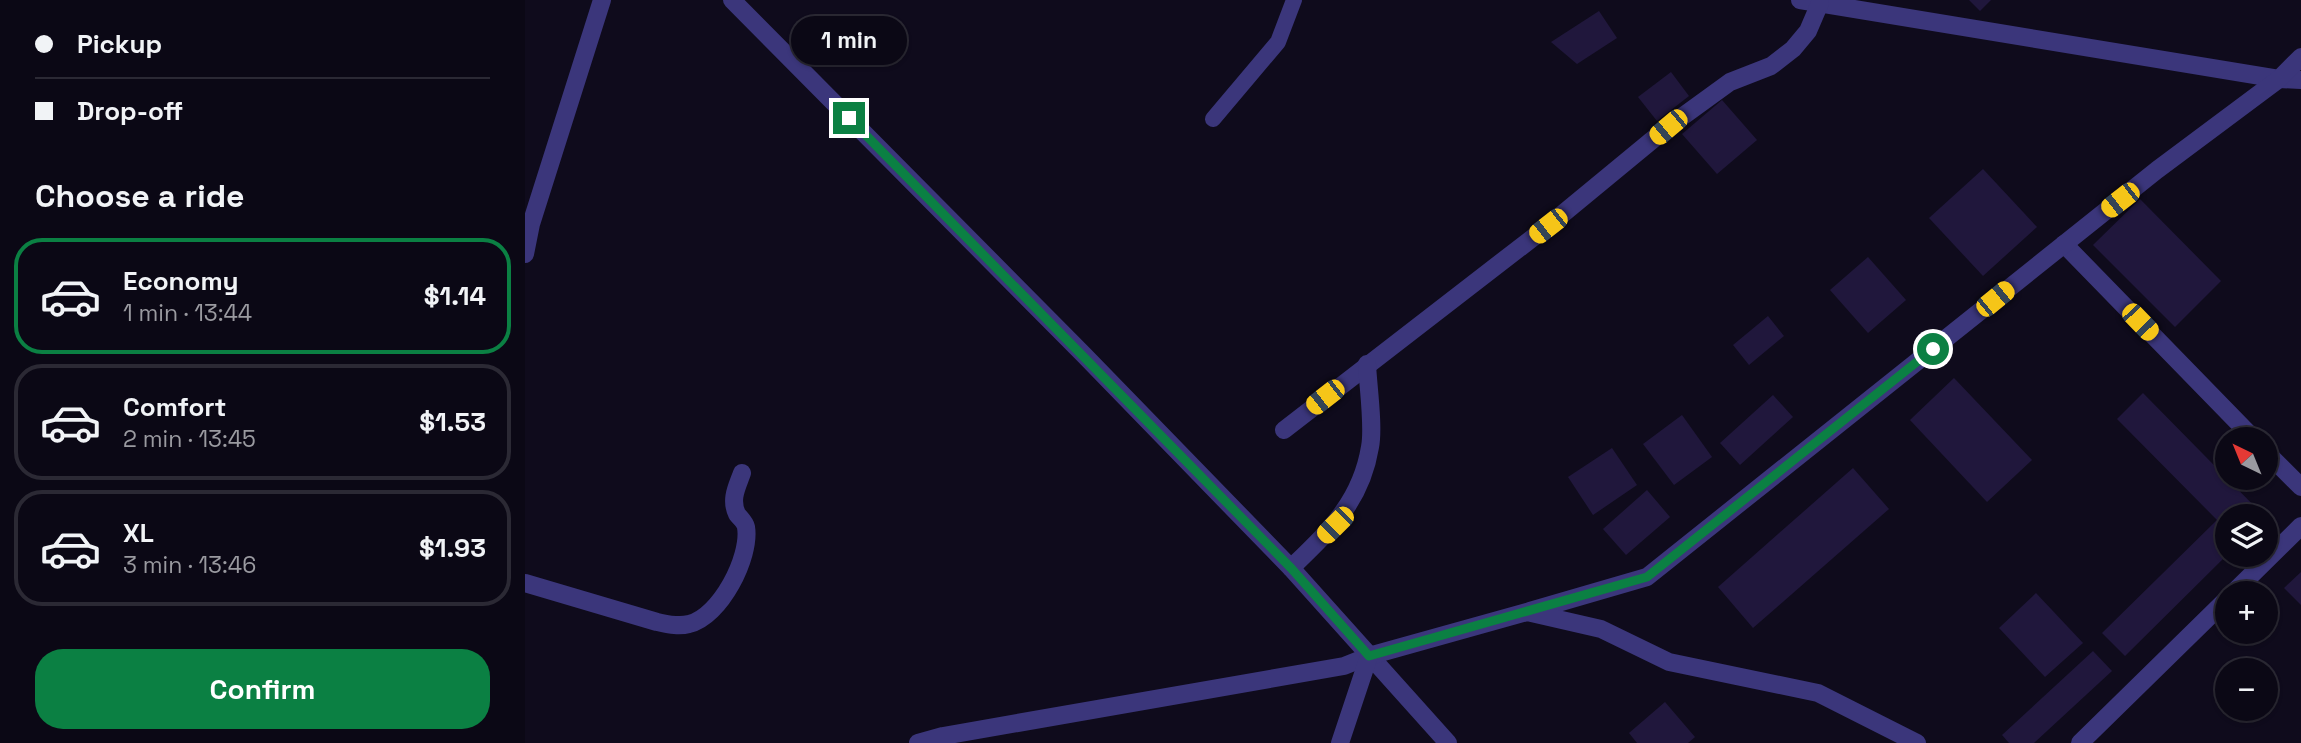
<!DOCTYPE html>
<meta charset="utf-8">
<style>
body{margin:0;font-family:"Space Grotesk",sans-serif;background:#191622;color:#f1f3f6;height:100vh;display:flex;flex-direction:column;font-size:26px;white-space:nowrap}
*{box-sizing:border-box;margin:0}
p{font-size:23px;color:#9a9aa0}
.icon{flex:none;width:38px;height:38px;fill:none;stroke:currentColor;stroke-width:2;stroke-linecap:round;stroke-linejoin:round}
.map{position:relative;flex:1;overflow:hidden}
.side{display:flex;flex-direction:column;background:#0b0815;width:525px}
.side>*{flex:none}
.top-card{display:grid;align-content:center;height:154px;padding:0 35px;background:#0b0815}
.needle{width:46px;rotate:317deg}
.fabs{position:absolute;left:1690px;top:427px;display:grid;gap:14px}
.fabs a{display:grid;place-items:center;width:63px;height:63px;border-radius:50%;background:#0b0815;box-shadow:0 2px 5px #0004,0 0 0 2px #2b2934;font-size:35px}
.end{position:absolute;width:32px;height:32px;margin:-16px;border:9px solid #0b8043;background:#fff;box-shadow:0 0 0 4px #fff}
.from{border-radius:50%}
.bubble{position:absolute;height:49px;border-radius:24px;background:#0b0815;box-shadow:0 2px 5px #0004,0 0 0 2px #2b2934;font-size:23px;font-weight:700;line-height:49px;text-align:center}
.car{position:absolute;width:21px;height:42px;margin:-21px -10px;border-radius:9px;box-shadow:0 0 5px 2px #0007;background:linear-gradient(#f5c518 24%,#345 0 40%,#f5c518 0 76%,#345 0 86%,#f5c518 0)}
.top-card b{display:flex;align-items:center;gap:24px;height:66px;font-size:26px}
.top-card b+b{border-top:2px solid #2b2934}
.top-card i{width:18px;height:18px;background:#f1f3f6}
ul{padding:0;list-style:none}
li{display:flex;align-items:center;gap:21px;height:116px;margin:0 14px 10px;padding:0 21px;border:4px solid #2b2934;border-radius:28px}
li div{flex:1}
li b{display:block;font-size:26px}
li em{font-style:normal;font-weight:700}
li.current{border-color:#0b8043}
li>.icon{width:63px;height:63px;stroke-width:1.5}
h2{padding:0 35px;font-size:32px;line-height:84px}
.cta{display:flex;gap:14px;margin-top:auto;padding:14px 35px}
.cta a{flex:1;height:80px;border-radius:28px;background:#0b8043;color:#fff;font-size:28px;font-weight:700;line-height:80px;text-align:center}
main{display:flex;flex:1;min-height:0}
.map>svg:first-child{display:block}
.building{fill:#20173c}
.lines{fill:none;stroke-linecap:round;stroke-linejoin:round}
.lane{stroke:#3b367b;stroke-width:16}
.street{stroke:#3b367b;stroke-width:18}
.route{stroke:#0b8043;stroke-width:9}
</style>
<main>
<section class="side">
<div class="top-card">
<b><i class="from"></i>Pickup</b>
<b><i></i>Drop-off</b>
</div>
<h2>Choose a ride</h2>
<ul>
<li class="current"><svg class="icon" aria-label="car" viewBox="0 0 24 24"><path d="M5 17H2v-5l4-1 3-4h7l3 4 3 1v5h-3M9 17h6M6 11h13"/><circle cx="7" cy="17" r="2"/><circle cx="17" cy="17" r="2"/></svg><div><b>Economy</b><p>1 min · 13:44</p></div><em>$1.14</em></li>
<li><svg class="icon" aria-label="car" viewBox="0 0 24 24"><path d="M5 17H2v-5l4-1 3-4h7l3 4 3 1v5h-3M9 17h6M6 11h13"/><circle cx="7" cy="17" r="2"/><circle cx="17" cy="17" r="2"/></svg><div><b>Comfort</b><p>2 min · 13:45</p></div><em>$1.53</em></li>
<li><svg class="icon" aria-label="car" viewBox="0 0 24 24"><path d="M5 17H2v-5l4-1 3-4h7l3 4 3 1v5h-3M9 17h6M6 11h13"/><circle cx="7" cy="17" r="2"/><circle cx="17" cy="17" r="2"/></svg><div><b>XL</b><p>3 min · 13:46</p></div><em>$1.93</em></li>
</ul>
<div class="cta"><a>Confirm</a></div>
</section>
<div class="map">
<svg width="1776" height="743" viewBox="0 0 1776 743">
<rect width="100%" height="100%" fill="#0f0b1c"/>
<g class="building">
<path d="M1444,0H1466L1455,11Z"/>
<path d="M1074,11L1092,38L1052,64L1026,42Z"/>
<path d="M1146,72L1164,96L1132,121L1113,97Z"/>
<path d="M1197,100L1232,140L1192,174L1157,134Z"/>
<path d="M1458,169L1512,227L1458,276L1404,218Z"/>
<path d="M1615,199L1696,281L1650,327L1568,245Z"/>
<path d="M1343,257L1381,300L1343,333L1305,290Z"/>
<path d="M1243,316L1259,336L1224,365L1208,345Z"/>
<path d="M1429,378L1507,460L1462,502L1385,420Z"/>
<path d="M1618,393L1739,516H1703V554L1600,656L1577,633L1692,520L1592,419Z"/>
<path d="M1248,395L1268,417L1215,465L1195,443Z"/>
<path d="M1157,415L1187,457L1149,485L1118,444Z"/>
<path d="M1087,448L1112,485L1068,515L1043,477Z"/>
<path d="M1328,468L1364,509L1228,628L1193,587Z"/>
<path d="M1122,490L1145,517L1101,555L1078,529Z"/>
<path d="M1776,572V605L1759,588Z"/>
<path d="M1511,593L1558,643L1520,677L1474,628Z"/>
<path d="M1568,651L1587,671L1509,743H1484L1477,735Z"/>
<path d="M1140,702L1170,737L1163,743H1112L1104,733Z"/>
</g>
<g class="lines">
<path class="lane" d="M688,119L753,42L769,0"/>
<g class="street">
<path d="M207,0L559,355L766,568L923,743"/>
<path d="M1275,0L1754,79L1776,80"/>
<path d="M1539,244L1729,439"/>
<path d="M0,254L6,224L77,0"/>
<path d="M759,430L1023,226L1143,127L1205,82L1246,66L1268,49L1283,31L1295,3"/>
<path d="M1741,452L1776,487"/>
<path d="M766,568C804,531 836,502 845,447C849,427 843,386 842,364"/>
<path d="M0,583L132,622C142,624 153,627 164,624C195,617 226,557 221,527C220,522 215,518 212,514C205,499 212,487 217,473"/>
<path d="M1708,593L1776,526"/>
<path d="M1005,611L1122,577L1632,170L1754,79L1776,57"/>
<path d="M393,743L418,736L819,666L844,656L1002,612L1076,629L1144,662L1293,693L1392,743"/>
<path d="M815,743L844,656"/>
<path d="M1555,743L1703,598"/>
</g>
</g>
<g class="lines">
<path class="route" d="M324,118L766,568L844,656L1122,577L1408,349"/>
</g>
</svg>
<div class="fabs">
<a><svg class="needle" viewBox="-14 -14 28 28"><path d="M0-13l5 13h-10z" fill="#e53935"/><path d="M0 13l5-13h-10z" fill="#9a9aa0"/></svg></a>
<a><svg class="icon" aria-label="layers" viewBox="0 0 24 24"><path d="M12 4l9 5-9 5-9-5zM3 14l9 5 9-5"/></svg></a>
<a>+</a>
<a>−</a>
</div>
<i class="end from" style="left:1408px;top:349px"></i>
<i class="end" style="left:324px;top:118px"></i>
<div class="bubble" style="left:266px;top:16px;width:116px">1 min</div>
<i class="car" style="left:1143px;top:127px;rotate:230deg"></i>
<i class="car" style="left:1595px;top:200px;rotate:232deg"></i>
<i class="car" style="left:1023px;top:226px;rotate:232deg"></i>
<i class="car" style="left:1470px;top:299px;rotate:51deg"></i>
<i class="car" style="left:1615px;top:322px;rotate:136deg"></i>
<i class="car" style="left:800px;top:397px;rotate:232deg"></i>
<i class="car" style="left:810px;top:525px;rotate:225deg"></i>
</div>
</main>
